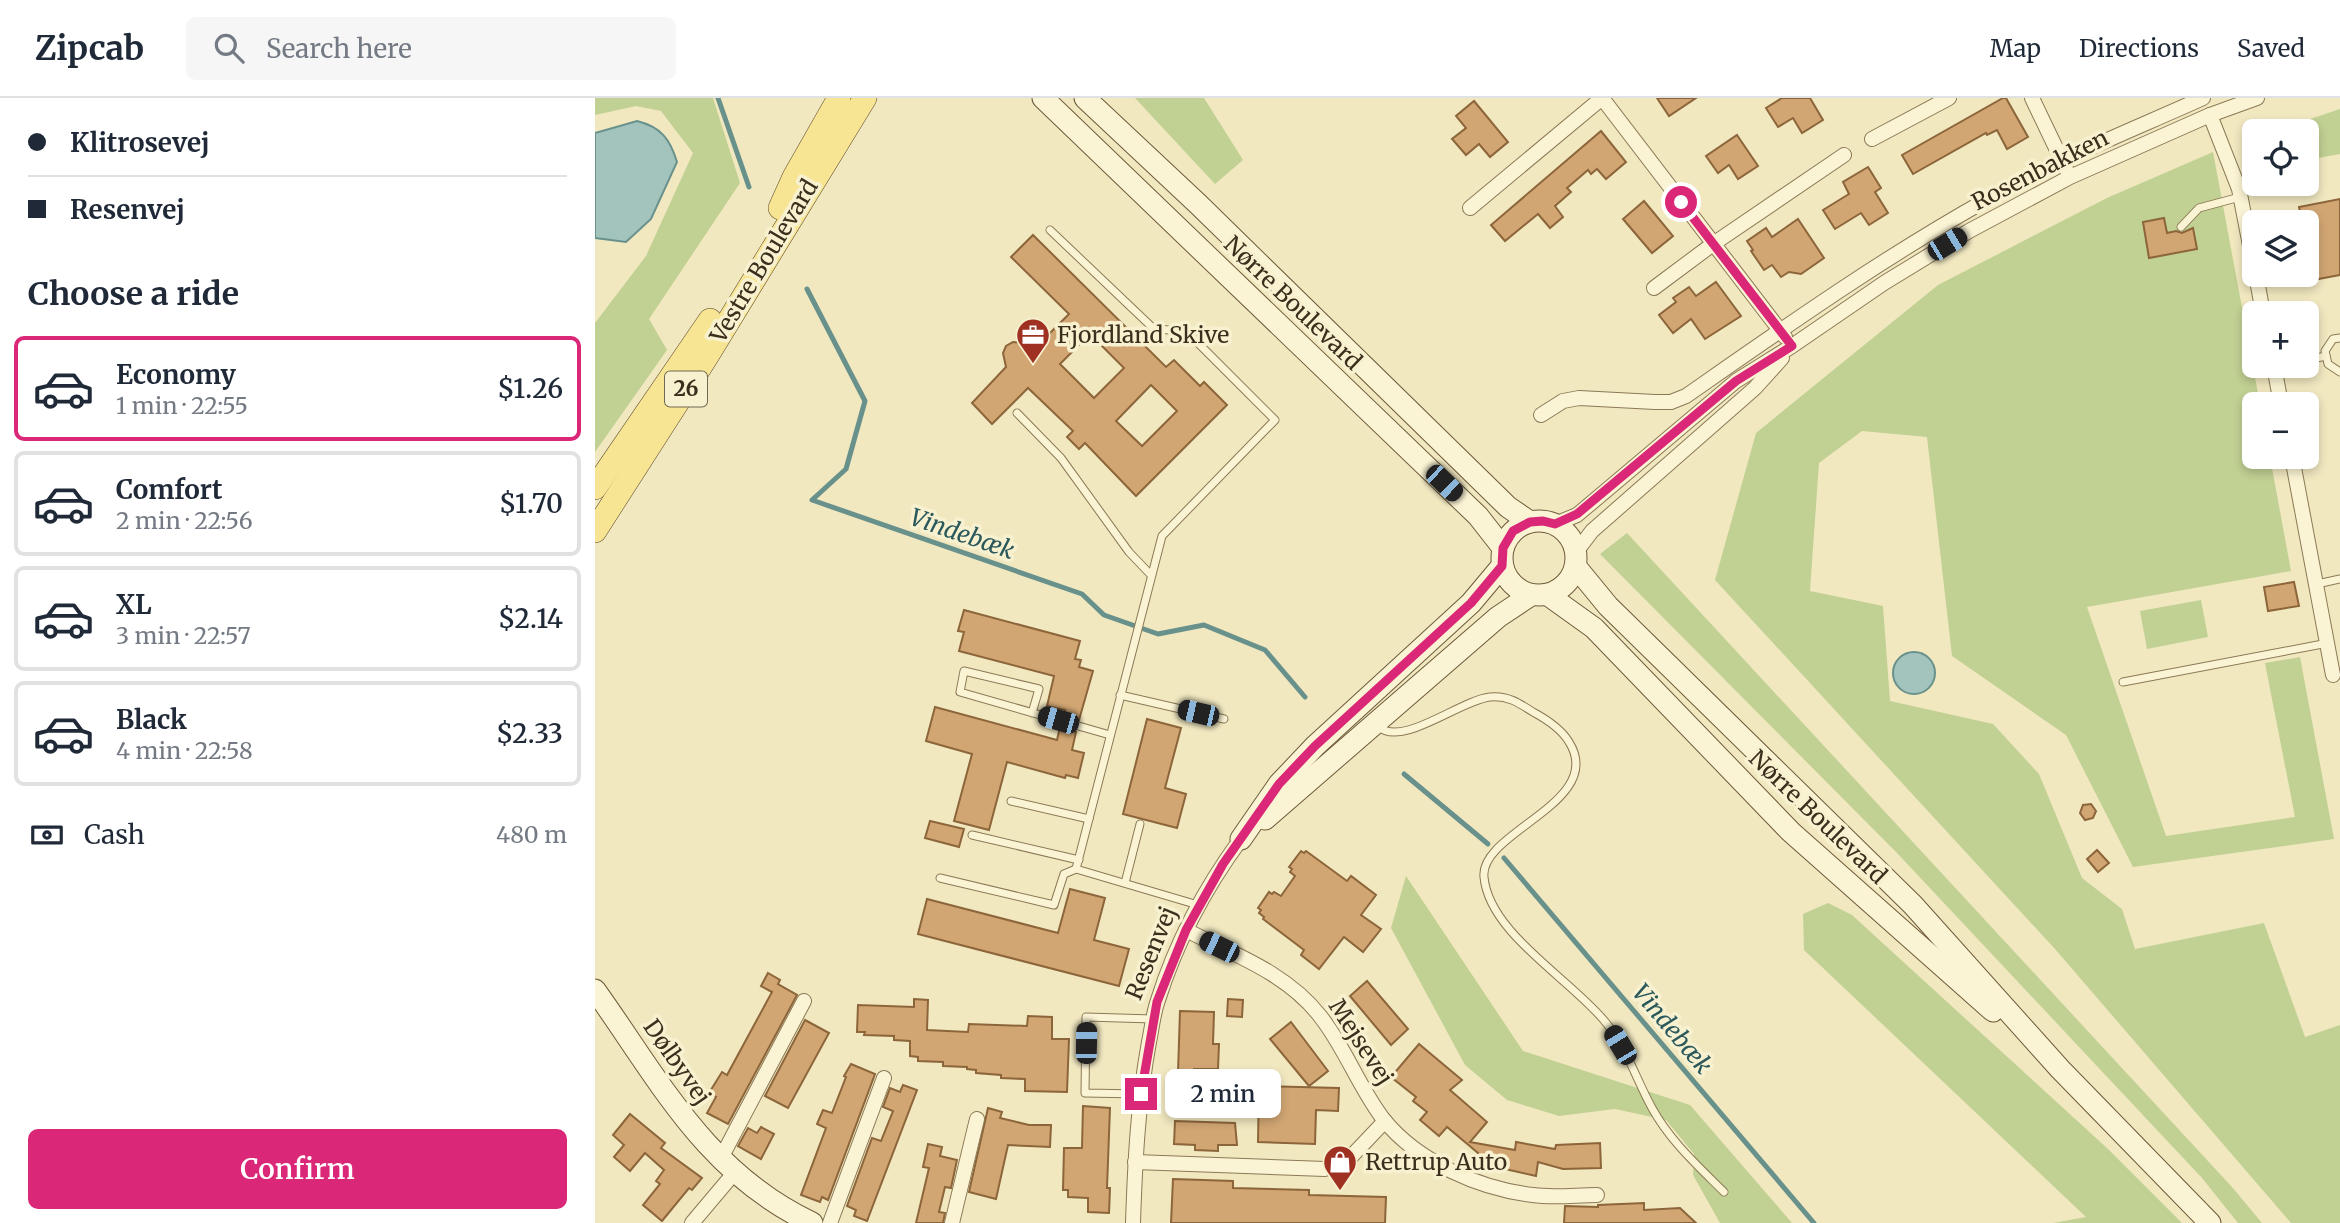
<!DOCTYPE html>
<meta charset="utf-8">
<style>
body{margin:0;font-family:Merriweather,serif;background:#f6f6f7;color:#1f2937;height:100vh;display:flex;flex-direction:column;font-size:26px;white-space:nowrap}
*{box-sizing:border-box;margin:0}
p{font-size:23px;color:#747a83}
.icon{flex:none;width:38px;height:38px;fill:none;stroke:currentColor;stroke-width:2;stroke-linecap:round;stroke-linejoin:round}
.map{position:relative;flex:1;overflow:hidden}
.drawer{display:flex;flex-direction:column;background:#fff;width:595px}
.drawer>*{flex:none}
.hud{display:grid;align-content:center;height:154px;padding:0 28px;background:#fff}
.controls{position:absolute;left:1647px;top:21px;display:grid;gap:14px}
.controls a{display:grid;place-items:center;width:77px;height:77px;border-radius:10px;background:#fff;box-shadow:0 4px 10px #0003;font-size:35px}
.end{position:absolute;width:32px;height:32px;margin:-16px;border:9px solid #db2777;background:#fff;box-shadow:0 0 0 4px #fff}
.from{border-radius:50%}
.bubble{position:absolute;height:49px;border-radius:10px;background:#fff;box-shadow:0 4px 10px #0003;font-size:23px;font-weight:600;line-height:49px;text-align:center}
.car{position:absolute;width:21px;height:42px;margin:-21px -10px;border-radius:9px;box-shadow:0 0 5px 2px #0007;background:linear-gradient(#222 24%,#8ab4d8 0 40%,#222 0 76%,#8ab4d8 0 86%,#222 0)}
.hud b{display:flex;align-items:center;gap:24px;height:66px;font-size:26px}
.hud b+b{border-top:2px solid #e0e1e3}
.hud i{width:18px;height:18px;background:#1f2937}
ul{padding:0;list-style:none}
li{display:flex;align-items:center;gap:21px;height:105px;margin:0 14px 10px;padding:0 14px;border:4px solid #e0e1e3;border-radius:10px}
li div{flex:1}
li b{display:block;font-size:26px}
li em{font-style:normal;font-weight:600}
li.active{border-color:#db2777}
li>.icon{width:63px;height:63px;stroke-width:1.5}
h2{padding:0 28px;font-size:32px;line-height:84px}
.pay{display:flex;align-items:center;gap:18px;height:77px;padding:0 28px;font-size:26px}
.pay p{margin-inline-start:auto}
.cta{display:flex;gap:14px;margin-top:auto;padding:14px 28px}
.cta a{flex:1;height:80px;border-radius:10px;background:#db2777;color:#fff;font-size:28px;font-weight:600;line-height:80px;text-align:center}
header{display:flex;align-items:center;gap:42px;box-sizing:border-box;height:98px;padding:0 35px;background:#fff;border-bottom:2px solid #e0e1e3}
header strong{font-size:33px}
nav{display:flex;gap:38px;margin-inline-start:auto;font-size:24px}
.search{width:490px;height:63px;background:#f6f6f7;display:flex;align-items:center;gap:18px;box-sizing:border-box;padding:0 24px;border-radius:10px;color:#747a83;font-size:26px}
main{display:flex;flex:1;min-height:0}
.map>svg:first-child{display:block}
.green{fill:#c1d093}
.water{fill:#a3c3bd;stroke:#69918c;stroke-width:2}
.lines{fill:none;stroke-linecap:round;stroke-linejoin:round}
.stream{stroke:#69918c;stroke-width:5}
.building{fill:#d2a673;stroke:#8c653a;stroke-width:2;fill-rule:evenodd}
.lane-casing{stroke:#8b7956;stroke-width:9}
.street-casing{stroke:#8b7956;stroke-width:16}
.secondary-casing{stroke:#6d5a3a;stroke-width:23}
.primary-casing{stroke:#59462b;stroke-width:24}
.lane{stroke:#fbf4d4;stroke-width:7}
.street{stroke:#fbf4d4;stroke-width:14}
.secondary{stroke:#fbf4d4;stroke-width:21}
.primary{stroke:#f7e594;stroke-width:23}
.route{stroke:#db2777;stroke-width:9}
.labels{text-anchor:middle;stroke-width:7;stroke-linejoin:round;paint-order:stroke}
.shield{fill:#f8f1d0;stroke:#736852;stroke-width:2}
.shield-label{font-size:21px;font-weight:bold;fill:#3a2e1c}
.street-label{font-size:23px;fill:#3a2e1c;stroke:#f8f1d0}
.poi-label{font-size:23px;fill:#3a2e1c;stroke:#f8f1d0;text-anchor:start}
.water-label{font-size:24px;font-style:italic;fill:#2a585b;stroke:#f8f1d0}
</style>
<header>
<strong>Zipcab</strong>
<div class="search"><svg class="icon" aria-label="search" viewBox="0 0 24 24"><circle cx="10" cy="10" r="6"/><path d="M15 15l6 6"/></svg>Search here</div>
<nav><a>Map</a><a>Directions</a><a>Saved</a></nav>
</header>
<main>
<section class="drawer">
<div class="hud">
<b><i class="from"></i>Klitrosevej</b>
<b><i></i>Resenvej</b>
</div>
<h2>Choose a ride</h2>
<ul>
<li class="active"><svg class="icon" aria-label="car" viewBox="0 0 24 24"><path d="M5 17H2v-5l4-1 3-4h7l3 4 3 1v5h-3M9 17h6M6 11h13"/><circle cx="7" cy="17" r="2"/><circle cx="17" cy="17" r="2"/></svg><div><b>Economy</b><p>1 min · 22:55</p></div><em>$1.26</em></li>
<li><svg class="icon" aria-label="car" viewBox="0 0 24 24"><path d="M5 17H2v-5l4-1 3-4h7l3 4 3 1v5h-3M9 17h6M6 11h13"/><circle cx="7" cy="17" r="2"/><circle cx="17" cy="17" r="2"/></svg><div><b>Comfort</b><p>2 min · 22:56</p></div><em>$1.70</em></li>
<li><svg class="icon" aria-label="car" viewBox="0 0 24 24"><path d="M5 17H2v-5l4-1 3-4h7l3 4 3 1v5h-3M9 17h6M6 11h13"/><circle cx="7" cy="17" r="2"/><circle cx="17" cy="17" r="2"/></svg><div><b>XL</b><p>3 min · 22:57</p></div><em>$2.14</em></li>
<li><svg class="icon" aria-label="car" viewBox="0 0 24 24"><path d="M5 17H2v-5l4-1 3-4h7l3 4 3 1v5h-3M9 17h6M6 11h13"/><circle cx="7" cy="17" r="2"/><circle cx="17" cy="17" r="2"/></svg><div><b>Black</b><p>4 min · 22:58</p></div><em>$2.33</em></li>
</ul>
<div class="pay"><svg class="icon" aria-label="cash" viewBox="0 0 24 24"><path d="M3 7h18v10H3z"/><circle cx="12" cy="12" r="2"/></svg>Cash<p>480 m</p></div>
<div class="cta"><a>Confirm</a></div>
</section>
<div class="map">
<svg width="1745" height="1125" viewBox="0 0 1745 1125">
<rect width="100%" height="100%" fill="#f1e8c0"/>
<g class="green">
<path d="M0,0H118L145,85L54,221L72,252L0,354V225L51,158L98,55L66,13L41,8L0,17Z"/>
<path d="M540,0H609L648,62L620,86Z"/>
<path d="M1745,11V56L1712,62V33H1680Z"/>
<path d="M1618,54L1665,306H1659V359H1675L1696,473L1492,509L1571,738L1700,719L1670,565L1705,559L1739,741L1538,769L1471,637L1357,558L1332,339L1267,333L1224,365L1215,493L1288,508L1295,603L1398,626L1444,676L1487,780L1527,811L1540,851L1669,825L1710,939L1745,927V1125H1696L1460,851L1120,482L1161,335L1343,187L1512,100Z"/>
<path d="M1032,435L1637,1089L1667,1125H1643L1607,1080L1302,755L1005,456Z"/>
<path d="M1606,502L1613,539L1552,551L1545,513Z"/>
<path d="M811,778L928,953L1095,1007L1197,1125H1125L1098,1077L1099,1056L1071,1022L1020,1011L964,1018L912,1002L870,967L796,830Z"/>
<path d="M1233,805L1257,817L1513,1051L1587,1125H1458L1491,1119L1209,852L1208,816Z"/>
</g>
<g class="water">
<path d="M42,23C66,29 75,41 82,64L56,121L31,144L0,140V35Z"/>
<circle cx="1319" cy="575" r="21"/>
</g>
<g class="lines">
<g class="stream">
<path d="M123,0L154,89"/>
<path d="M212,191L270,303L251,371L217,402L487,496L509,517L563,536L609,527L670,552L710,599"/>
<path d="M809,676L893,746"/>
<path d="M909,760L1219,1125"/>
</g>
</g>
<g class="building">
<path d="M1062,0H1101L1074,18Z"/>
<path d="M1187,0H1215L1228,22L1207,35L1198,20L1183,29L1171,10Z"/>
<path d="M1408,0H1411L1433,39L1412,51L1402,32L1392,37L1391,35L1318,76L1307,57Z"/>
<path d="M879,3L913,44L895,59L884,46L871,57L857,41L871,30L861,18Z"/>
<path d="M1006,33L1031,64L1011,81L1002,71L996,76L993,72L972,90L976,94L960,108L968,119L955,130L943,116L910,143L896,127Z"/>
<path d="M1142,37L1163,68L1143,81L1134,67L1123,75L1111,58Z"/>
<path d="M1273,69L1286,90L1280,94L1293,115L1274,127L1266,115L1240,131L1228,112L1254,96L1248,84Z"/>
<path d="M1745,101V177L1718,182L1714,157L1712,158V124H1707L1704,109Z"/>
<path d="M1049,103L1078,138L1057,155L1028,121Z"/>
<path d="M1569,120L1572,135L1581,133L1587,135L1598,130L1602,151L1554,160L1548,124Z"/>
<path d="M1203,121L1229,160L1206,176L1194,174L1186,179L1177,167L1169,172L1156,153L1158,152L1152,143L1171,130L1177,139Z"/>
<path d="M438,137L571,269L579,262L605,288L609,284L632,307L541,398L490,345L484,351L472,339L478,333L433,290L397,326L377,305L411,269L408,255L411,248L418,244L431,245L438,252L474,216L416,159ZM495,236L529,270L499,300L465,266ZM556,287L582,313L547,348L521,323Z"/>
<path d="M1121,184L1146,218L1110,241L1096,221L1078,235L1064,217L1081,204L1078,200L1094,189L1101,198Z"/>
<path d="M1699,484L1704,508L1673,513L1669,489Z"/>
<path d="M369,512L485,543L480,561L486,562L484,569L498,573L484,622L468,617L470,612L452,608L459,578L364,553L369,534L363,533Z"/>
<path d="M340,609L462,642L465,629L481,634L477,652L489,655L483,680L471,677L470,680L412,664L394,732L359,723L377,656L331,643Z"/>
<path d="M552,621L586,630L570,690L591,696L582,730L528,716Z"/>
<path d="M1496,706L1501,713L1498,720L1490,722L1485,715L1488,707Z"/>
<path d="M335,723L369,731L364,749L330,740Z"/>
<path d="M1502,752L1514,765L1503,774L1492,761Z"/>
<path d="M706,753L709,755L711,753L752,783L756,778L781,797L766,817L786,831L768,854L749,839L724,871L706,857L709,852L668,821L669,819L664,815L666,812L663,810L674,794L677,796L679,794L686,798L700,778L695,774L697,771L694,769Z"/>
<path d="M475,791L510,800L499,842L534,851L524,888L323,836L332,801L463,835Z"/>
<path d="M173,875L185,882L183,886L202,897L133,1026L112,1015L121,999L114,995L127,974L132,977L177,894L166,888Z"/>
<path d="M772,883L813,931L796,947L755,898Z"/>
<path d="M319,901L333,902L332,932L373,934L374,926L432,928L433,918L457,919V941H474L472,994L430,993V981L406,980V977L381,975V972L372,971V969L348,968V964L323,963V959L315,958V943L299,942V938L269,937L270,934H262L263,907L319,909Z"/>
<path d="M633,901L648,902L647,919L632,918Z"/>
<path d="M585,913L619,914L618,946H624L623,971H599V975H583Z"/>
<path d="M210,922L234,935L193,1010L170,998Z"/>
<path d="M696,924L733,973L714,988L675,941Z"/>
<path d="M824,946L867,982L855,992L892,1024L875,1044L920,1052L921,1044L960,1051L961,1047L1005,1045L1006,1070L968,1071L943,1064L941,1078L879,1064L883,1055L852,1029L844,1038L825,1022L832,1014L818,1003L821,999L796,979Z"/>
<path d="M256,966L280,976L233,1102L227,1099L225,1104L206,1097L231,1030L222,1026L228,1012L237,1015L251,979L249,978Z"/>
<path d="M308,987L322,992L272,1123L259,1118L261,1112L252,1108L277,1040L286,1043L298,1013L288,1009L295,990L305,994Z"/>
<path d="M669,988L744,990L743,1013L721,1012L720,1046L663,1044L664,990Z"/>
<path d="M488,1008L515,1010L512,1090H515L514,1115L493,1114V1100L473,1099V1092H468L469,1050H487Z"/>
<path d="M393,1010L407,1014L405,1020L434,1027H456L455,1049L413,1047L401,1101L374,1094Z"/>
<path d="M35,1016L70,1045L66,1050L107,1080L97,1092L94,1090L67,1123L48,1107L65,1086L61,1083L69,1072L50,1055L35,1073L19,1059L29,1047L18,1037Z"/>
<path d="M580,1023L640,1025L642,1047H623V1053L600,1052V1047L579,1046Z"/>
<path d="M166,1029L179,1036L166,1061L143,1048L153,1030L162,1035Z"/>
<path d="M333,1046L347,1049L345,1058L362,1062L356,1090L350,1089L344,1114L350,1115L348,1125H321L334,1070L328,1069Z"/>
<path d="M578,1081L638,1083V1090L714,1092V1097L791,1099L790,1125H576Z"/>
<path d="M1049,1105V1112L1085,1110L1101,1125H969L970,1108L1003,1109V1107Z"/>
</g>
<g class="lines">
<g class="lane-casing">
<g id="lane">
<path d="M1586,129L1604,110L1645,99"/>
<path d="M455,132L559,231L591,233L680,322L567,438L481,771L603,807"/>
<path d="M1745,240L1738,241L1730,253L1733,266L1745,274"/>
<path d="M1712,262L1731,258"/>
<path d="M422,315L466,360L534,454L555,476"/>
<path d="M1722,486L1745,481"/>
<path d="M1528,584L1733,545"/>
<path d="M525,597L629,621"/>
<path d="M437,615L444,591L369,573L365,594L515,637"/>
<path d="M783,628C806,651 865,602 895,599C912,597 924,605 938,614C951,621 967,632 974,644C1012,704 884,734 889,779C894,836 979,883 1012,926C1032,951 1042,983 1057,1010C1075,1043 1103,1068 1129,1094"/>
<path d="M416,703L494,721"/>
<path d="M377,737L484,762"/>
<path d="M345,780L459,807L469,776L481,771"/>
<path d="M530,785L545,726"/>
<path d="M546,996L490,995L491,919L558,921"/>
</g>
</g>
<g class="street-casing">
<g id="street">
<path d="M1007,0L1190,239"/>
<path d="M1437,0L1471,71"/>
<path d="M1615,17L1644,91L1659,168"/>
<path d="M1277,41L1354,0"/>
<path d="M875,110L1007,0"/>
<path d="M1661,177L1668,215"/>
<path d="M1059,190L1118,146L1249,57"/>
<path d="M1679,268L1686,306"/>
<path d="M946,317L968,303L984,300L1060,304H1076L1091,298C1190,229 1289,159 1395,100C1463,61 1537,32 1608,0"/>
<path d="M1697,359L1738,577"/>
<path d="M960,426L982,417L1141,283L1197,248L1289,185L1374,133L1475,79L1615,17L1662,0"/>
<path d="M981,454L997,433L1160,290L1187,260"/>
<path d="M591,832C638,856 692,875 725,918C750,949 764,990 789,1022C823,1064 885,1091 938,1097C958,1100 981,1097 1002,1097"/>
<path d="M125,1062L209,903"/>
<path d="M540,1064L730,1071L752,1063L790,1023"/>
<path d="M97,1125L140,1074"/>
<path d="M235,1125L289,980"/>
<path d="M357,1125L382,1021"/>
<path d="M538,1125C540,1064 543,1004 554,944C557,930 558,916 563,902C581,845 610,790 646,741"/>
</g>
</g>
<g class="secondary-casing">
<g id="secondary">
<path d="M448,0L883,418L908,450"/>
<path d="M490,0L603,106L913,409L935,424"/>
<circle cx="944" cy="460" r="37"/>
<path d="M981,469L1013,508L1318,807L1465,971L1615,1125"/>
<path d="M953,497L999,530L1196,734L1398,913"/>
<path d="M670,721L903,519L936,497"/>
<path d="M646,741L684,686L720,648L876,505L907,468"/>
<path d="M0,892C65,983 111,1075 217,1125"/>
</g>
</g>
<g class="primary-casing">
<g id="primary">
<path d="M185,110L199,79L244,0"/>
<path d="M0,390L115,222"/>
<path d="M0,433L111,260L270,0"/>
</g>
</g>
<use href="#lane" class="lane"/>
<use href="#street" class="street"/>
<use href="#secondary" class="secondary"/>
<use href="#primary" class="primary"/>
</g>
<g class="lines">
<path class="route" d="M546,996L562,904L591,832L628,766L684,686L720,648L876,505L907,468L908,450L918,433L935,424L948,423L960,426L982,416L1141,283L1197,248L1086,104"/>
</g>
<defs>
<g id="office-pin" transform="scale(1.75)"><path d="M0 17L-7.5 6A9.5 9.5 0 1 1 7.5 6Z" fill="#9f3122" stroke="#f8f1d0"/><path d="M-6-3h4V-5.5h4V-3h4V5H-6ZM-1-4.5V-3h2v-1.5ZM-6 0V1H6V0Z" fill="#fff"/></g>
<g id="shop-pin" transform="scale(1.75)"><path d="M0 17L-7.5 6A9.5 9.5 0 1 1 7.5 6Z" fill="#9f3122" stroke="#f8f1d0"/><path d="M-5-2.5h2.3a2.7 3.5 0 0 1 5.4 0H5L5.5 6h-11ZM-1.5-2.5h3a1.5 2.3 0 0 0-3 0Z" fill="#fff"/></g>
</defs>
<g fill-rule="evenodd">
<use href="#office-pin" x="438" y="237"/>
<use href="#shop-pin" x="745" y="1064"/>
</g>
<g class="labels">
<rect class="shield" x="70" y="273.5" width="42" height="35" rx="5"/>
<g class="shield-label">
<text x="91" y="298">26</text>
</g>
<g class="street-label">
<text transform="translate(1445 72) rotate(-27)" y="8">Rosenbakken</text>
<text transform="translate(169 163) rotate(-59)" y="8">Vestre Boulevard</text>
<text transform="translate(698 205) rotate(44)" y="8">Nørre Boulevard</text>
<text transform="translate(1223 719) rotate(44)" y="8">Nørre Boulevard</text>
<text transform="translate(556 855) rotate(-68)" y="8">Resenvej</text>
<text transform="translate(766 944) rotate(57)" y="8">Mejsevej</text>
<text transform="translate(82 964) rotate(55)" y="8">Dølbyvej</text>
</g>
<g class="poi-label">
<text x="462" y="245">Fjordland Skive</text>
<text x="770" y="1072">Rettrup Auto</text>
</g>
<g class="water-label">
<text transform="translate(367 436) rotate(19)" y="8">Vindebæk</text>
<text transform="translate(1077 931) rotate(50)" y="8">Vindebæk</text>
</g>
</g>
</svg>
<div class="controls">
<a><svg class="icon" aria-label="locate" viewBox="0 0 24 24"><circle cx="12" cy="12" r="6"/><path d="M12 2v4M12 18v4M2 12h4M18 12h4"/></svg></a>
<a><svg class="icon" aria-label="layers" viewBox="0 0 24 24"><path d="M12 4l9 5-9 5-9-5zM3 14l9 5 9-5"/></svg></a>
<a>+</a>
<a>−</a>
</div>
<i class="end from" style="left:1086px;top:104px"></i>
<i class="end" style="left:546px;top:996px"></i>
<div class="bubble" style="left:570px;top:971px;width:116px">2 min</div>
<i class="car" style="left:1352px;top:146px;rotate:59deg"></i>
<i class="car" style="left:849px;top:385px;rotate:134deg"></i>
<i class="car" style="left:603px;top:615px;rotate:283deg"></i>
<i class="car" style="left:463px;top:622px;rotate:286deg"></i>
<i class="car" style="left:624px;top:849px;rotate:296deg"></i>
<i class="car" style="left:491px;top:945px;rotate:1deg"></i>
<i class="car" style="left:1025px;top:947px;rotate:329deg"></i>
</div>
</main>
